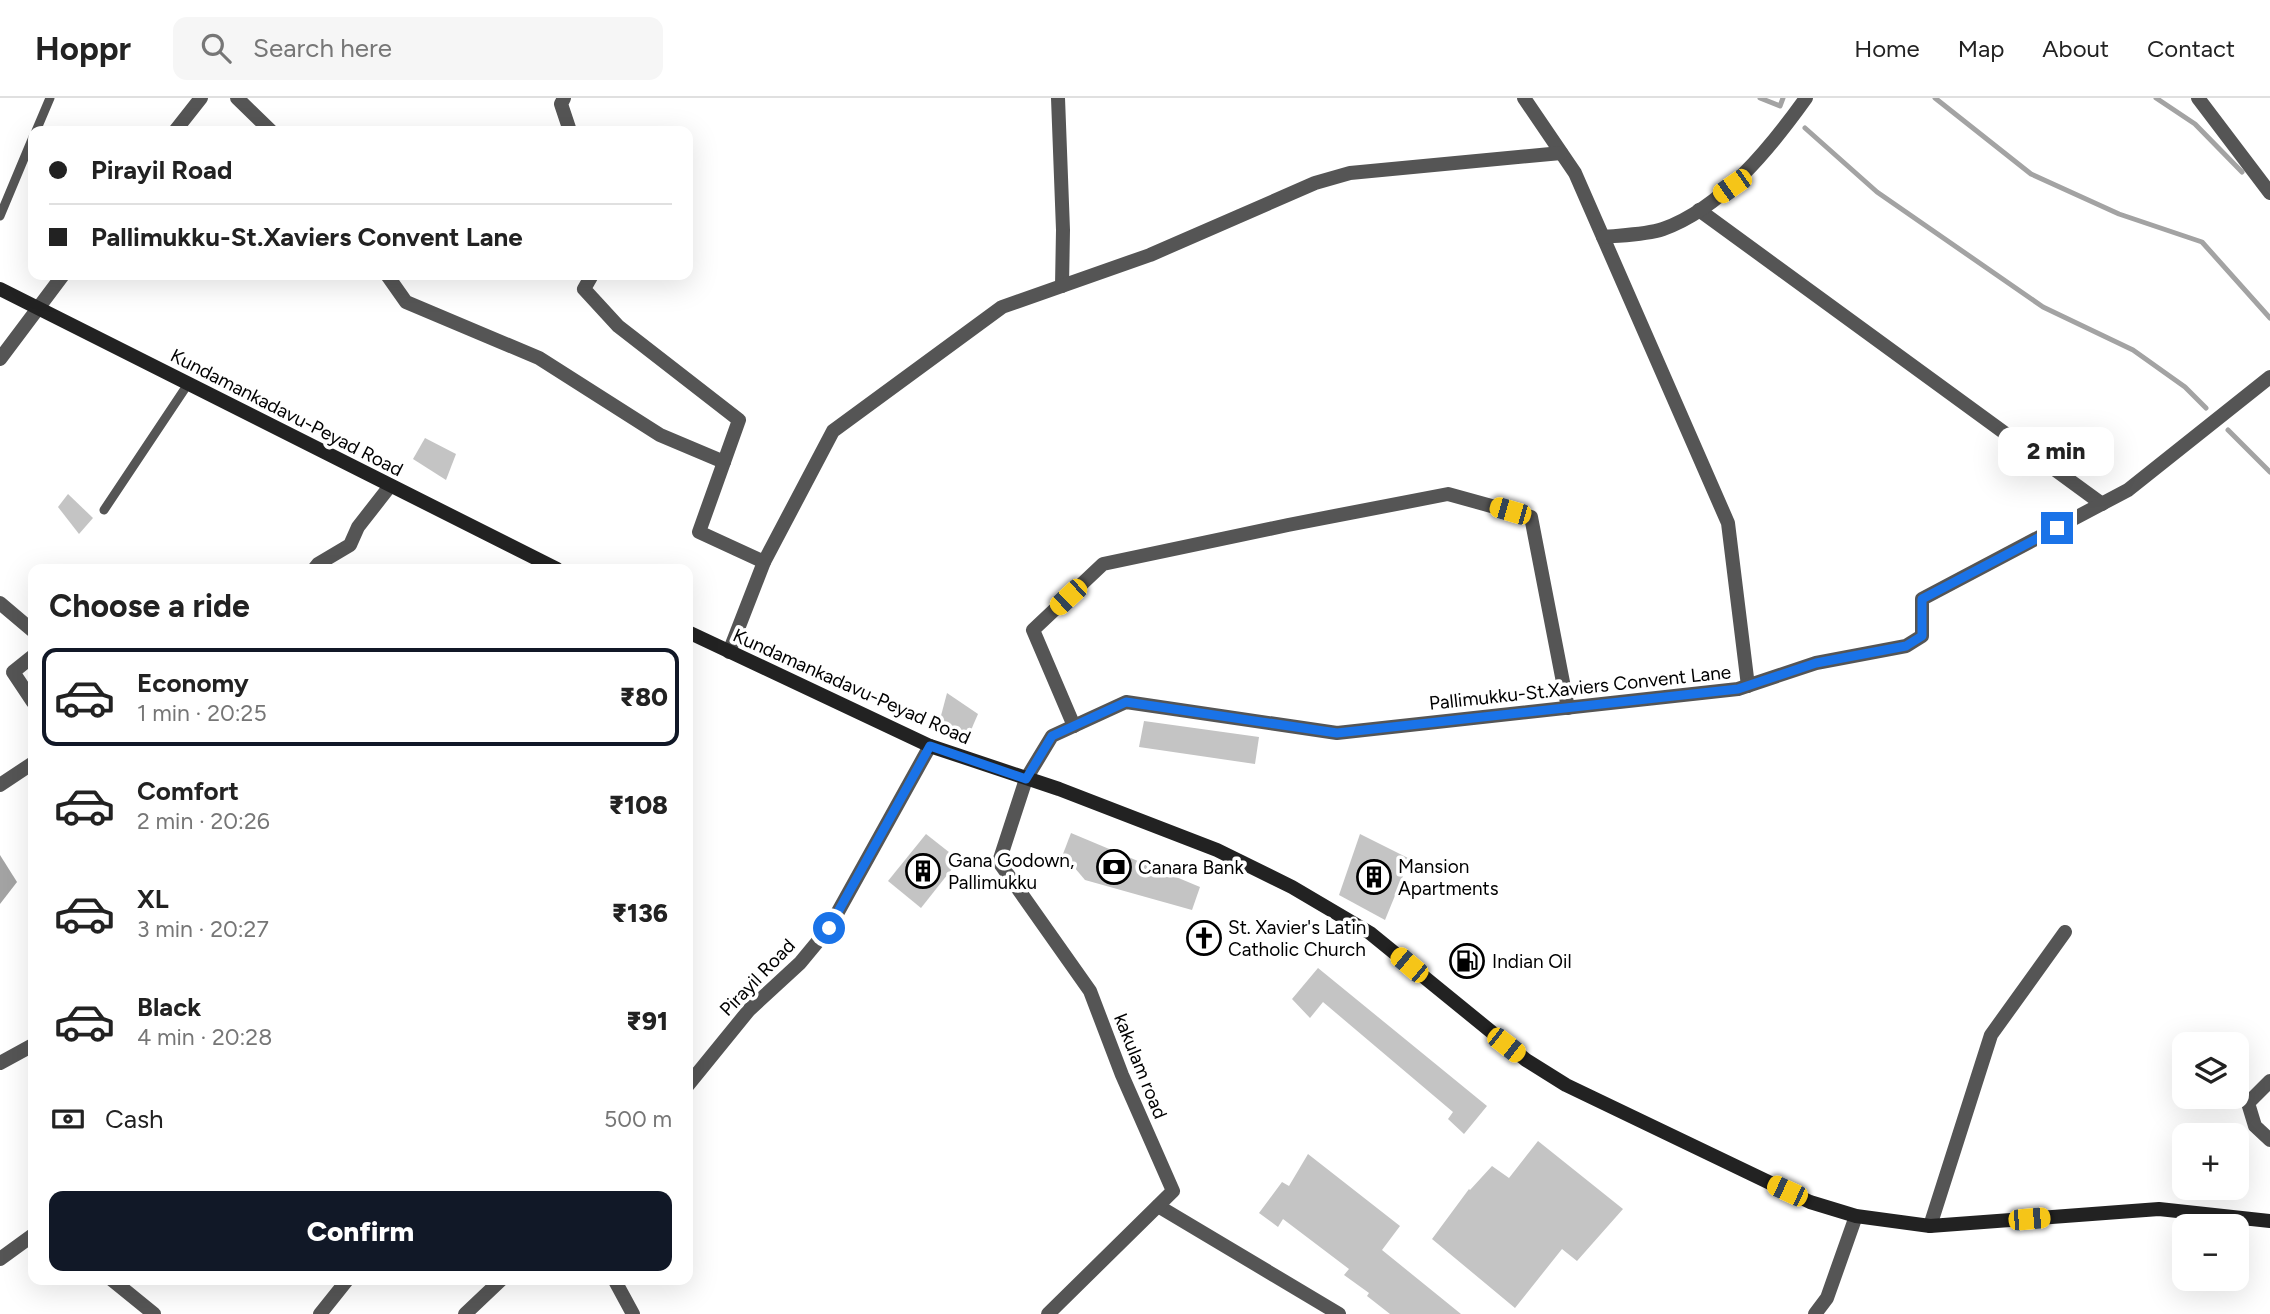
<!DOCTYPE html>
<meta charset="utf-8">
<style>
body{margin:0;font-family:Figtree,sans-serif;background:#f6f6f6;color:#222;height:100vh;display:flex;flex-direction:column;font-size:26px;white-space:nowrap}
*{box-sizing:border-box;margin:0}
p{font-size:23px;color:#767676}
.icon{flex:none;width:38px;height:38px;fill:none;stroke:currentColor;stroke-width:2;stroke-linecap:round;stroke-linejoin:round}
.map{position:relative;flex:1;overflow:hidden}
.drawer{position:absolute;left:28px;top:466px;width:665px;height:721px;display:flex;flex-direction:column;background:#fff;border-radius:14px;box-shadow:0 7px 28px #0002}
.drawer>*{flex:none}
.banner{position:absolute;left:28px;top:28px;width:665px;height:154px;border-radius:14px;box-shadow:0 7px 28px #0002;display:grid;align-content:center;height:154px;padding:0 21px;background:#fff}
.tools{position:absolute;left:2172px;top:934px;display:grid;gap:14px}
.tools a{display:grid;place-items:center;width:77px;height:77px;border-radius:14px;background:#fff;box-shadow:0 7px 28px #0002;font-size:35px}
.end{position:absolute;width:32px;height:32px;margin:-16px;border:9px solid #1a73e8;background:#fff;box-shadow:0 0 0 4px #fff}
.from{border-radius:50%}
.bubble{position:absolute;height:49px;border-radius:14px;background:#fff;box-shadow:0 7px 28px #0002;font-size:23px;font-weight:800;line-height:49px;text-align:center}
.car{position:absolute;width:21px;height:42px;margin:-21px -10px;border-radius:9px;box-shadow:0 0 5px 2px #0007;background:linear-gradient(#f5c518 24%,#345 0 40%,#f5c518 0 76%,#345 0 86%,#f5c518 0)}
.banner b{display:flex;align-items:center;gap:24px;height:66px;font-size:26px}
.banner b+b{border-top:2px solid #e0e0e0}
.banner i{width:18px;height:18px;background:#222}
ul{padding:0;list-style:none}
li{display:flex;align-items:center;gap:21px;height:98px;margin:0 14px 10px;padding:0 7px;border:4px solid transparent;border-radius:14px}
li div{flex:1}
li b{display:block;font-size:26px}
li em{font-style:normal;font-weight:800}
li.active{border-color:#111827}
li>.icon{width:63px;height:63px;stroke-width:1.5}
h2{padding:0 21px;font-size:32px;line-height:84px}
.pay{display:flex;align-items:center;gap:18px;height:77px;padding:0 21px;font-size:26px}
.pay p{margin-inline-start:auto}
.action{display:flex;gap:14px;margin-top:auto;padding:14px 21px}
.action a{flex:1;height:80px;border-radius:14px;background:#111827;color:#fff;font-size:28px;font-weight:800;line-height:80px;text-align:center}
header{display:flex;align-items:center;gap:42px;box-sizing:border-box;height:98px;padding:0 35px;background:#fff;border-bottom:2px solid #e0e0e0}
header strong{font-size:33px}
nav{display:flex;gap:38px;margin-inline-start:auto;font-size:24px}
.search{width:490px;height:63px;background:#f6f6f6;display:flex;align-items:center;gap:18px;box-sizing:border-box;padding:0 24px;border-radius:14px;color:#767676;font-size:26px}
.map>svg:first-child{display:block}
.water{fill:#a3a3a3}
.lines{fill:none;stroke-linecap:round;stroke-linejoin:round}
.stream{stroke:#a3a3a3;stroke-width:5}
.building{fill:#c4c4c4}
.service{stroke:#555;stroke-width:9}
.minor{stroke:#555;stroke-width:14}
.secondary{stroke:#222;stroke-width:14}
.route{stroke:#1a73e8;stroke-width:9}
.labels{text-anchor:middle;stroke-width:7;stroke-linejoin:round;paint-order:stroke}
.street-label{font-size:19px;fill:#000;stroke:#fff}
.poi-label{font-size:19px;fill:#000;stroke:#fff;text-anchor:start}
</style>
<header>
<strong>Hoppr</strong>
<div class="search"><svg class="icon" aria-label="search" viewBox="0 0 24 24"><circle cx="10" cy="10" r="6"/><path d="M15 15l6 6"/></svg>Search here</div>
<nav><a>Home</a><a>Map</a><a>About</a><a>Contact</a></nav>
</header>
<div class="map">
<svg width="2270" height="1216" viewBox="0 0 2270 1216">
<rect width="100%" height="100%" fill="#fff"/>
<path class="water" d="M0,757L17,784L0,806Z"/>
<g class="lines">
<g class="stream">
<path d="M1760,0L1780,8L1783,0"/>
<path d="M1935,0L2031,76L2119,116L2202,144L2270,220"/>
<path d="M2156,0L2195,26L2242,74"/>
<path d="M1805,30L1877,94L2043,209L2133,252L2185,289L2206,310"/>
<path d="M2228,332L2270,374"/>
</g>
</g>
<g class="building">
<path d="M425,340L456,356L446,382L413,361Z"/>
<path d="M68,396L93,420L79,436L58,409Z"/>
<path d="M947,595L978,616L968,639L938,629Z"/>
<path d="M1144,623L1259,639L1255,666L1139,649Z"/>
<path d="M1071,735L1200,789L1192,812L1085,782L1063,756Z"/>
<path d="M926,736L959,762L921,810L888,783Z"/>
<path d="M1360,736L1410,761L1385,822L1339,797Z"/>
<path d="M1318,870L1487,1008L1464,1036L1448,1021L1453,1014L1323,904L1310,920L1292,901Z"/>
<path d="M1538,1043L1623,1111L1577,1163L1562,1151L1515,1210L1432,1141L1469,1091L1470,1092L1492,1068L1509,1080Z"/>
<path d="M1308,1056L1400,1128L1382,1152L1461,1216H1390L1367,1198L1369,1195L1344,1177L1349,1171L1283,1121L1278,1129L1259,1115L1282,1084L1289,1088Z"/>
</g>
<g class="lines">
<g class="service">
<path d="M36,33L50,0"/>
<path d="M0,118L33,39"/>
<path d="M104,412L188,286"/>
</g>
<g class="minor">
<path d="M237,0L271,33"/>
<path d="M564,0L561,6L570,33"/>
<path d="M1058,0L1063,132L1062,188"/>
<path d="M1524,0L1575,75L1728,425L1748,588"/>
<path d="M2198,0L2270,95"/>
<path d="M175,33L201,0"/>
<path d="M1699,112L2102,406"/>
<path d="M1603,139C1622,137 1645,137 1663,131C1722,110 1771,49 1806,0"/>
<path d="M387,177L406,204L539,260L660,337L724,364"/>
<path d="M592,177L584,191L618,228L739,322L699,434L764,464"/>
<path d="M0,261L63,177"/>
<path d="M314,471L318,466L350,447L358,429L390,388"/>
<path d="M0,505L33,533"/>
<path d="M729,554L764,464L833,333L1002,209L1150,157L1315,85L1350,75L1561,55"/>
<path d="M33,558L13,574L33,604"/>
<path d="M1074,628L1033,532L1103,466L1288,427L1448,396L1531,419L1568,610"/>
<path d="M0,687L33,665"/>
<path d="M0,965L33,947"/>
<path d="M2270,983L2248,1005L2255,1028L2270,1042"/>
<path d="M688,987L749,912L800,865L829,830L930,648"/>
<path d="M1158,1108L1339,1216"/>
<path d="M1930,1128L1991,937L2065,834"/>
<path d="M0,1161L33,1137"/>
<path d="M111,1181L154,1216"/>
<path d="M614,1181L633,1216"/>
<path d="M320,1216L348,1181"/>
<path d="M465,1216L502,1181"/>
<path d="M1048,1216L1173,1093L1122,977L1090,893L999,764L1026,681L1052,638L1126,604L1337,635L1738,591L1816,565L1906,548L1922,538V501L2128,392L2270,279"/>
<path d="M1815,1216L1827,1200L1856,1118"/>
</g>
<g class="secondary">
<path d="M0,191L557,471"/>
<path d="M688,534L930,648L1059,691L1217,752L1292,789L1370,835L1526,962L1566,987L1810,1104L1856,1118L1930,1128L2159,1111L2270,1123"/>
</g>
</g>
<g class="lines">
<path class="route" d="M829,830L930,648L1026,681L1052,638L1126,604L1337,635L1738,591L1816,565L1906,548L1922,538V501L2057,430"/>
</g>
<defs>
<g id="bank-ring" transform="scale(1.75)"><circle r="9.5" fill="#fff" stroke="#000" stroke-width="1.5"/><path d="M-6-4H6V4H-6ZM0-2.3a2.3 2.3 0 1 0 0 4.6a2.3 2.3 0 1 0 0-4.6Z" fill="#000"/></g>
<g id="building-ring" transform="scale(1.75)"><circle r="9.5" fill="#fff" stroke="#000" stroke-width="1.5"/><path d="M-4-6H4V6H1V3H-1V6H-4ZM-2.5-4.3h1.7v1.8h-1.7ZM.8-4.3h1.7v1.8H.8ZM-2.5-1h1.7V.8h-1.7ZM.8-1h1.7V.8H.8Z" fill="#000"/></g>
<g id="church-ring" transform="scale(1.75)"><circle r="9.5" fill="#fff" stroke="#000" stroke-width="1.5"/><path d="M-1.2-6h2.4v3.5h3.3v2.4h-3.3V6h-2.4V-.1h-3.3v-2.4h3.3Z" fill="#000"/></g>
<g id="fuel-ring" transform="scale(1.75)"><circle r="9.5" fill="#fff" stroke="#000" stroke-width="1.5"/><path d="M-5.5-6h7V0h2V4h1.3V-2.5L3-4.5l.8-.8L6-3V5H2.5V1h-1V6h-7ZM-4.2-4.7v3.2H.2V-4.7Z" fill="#000"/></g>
</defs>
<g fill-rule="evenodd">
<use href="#bank-ring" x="1114" y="769"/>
<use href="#building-ring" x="923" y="773"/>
<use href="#building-ring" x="1374" y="779"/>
<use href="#church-ring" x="1204" y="840"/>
<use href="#fuel-ring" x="1467" y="863"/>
</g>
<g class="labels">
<g class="street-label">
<text transform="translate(287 314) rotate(27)" y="7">Kundamankadavu-Peyad Road</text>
<text transform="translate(852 588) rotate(24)" y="7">Kundamankadavu-Peyad Road</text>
<text transform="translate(1580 589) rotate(-6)" y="7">Pallimukku-St.Xaviers Convent Lane</text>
<text transform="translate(757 879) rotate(-46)" y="7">Pirayil Road</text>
<text transform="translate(1141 968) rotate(68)" y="7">kakulam road</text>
</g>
<g class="poi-label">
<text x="948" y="769">Gana Godown,<tspan x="948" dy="22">Pallimukku</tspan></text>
<text x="1398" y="775">Mansion<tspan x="1398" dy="22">Apartments</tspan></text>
<text x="1138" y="776">Canara Bank</text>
<text x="1228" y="836">St. Xavier's Latin<tspan x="1228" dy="22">Catholic Church</tspan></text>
<text x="1492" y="870">Indian Oil</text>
</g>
</g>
</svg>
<div class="tools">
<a><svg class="icon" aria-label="layers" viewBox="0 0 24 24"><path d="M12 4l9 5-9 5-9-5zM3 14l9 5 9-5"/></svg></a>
<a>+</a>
<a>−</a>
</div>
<i class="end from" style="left:829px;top:830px"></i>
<i class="end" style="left:2057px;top:430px"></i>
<div class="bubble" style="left:1998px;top:329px;width:116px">2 min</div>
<i class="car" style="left:1732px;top:88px;rotate:235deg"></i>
<i class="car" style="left:1510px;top:413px;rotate:286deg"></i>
<i class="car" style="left:1068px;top:499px;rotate:227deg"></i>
<i class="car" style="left:1409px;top:867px;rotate:310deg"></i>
<i class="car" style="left:1506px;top:947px;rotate:128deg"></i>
<i class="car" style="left:1787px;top:1093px;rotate:295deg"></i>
<i class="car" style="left:2029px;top:1121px;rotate:85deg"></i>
<div class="banner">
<b><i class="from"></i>Pirayil Road</b>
<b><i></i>Pallimukku-St.Xaviers Convent Lane</b>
</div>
<section class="drawer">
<h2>Choose a ride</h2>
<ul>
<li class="active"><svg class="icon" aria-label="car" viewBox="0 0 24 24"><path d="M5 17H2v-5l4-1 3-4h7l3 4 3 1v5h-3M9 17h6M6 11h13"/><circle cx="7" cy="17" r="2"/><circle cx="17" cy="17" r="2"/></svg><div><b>Economy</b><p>1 min · 20:25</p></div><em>₹80</em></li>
<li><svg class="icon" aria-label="car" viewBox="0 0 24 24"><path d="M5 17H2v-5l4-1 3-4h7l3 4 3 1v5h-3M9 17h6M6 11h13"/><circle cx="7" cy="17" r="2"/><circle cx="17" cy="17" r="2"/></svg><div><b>Comfort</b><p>2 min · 20:26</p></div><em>₹108</em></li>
<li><svg class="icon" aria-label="car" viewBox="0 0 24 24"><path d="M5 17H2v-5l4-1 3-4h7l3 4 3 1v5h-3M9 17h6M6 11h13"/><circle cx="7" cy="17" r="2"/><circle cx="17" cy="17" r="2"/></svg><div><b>XL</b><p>3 min · 20:27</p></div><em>₹136</em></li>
<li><svg class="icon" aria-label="car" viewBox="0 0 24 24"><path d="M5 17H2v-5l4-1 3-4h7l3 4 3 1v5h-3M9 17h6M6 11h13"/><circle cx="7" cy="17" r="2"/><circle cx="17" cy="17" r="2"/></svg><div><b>Black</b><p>4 min · 20:28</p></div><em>₹91</em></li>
</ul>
<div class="pay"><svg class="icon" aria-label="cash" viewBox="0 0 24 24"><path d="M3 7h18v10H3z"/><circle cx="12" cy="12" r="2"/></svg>Cash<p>500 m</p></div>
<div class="action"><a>Confirm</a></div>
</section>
</div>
